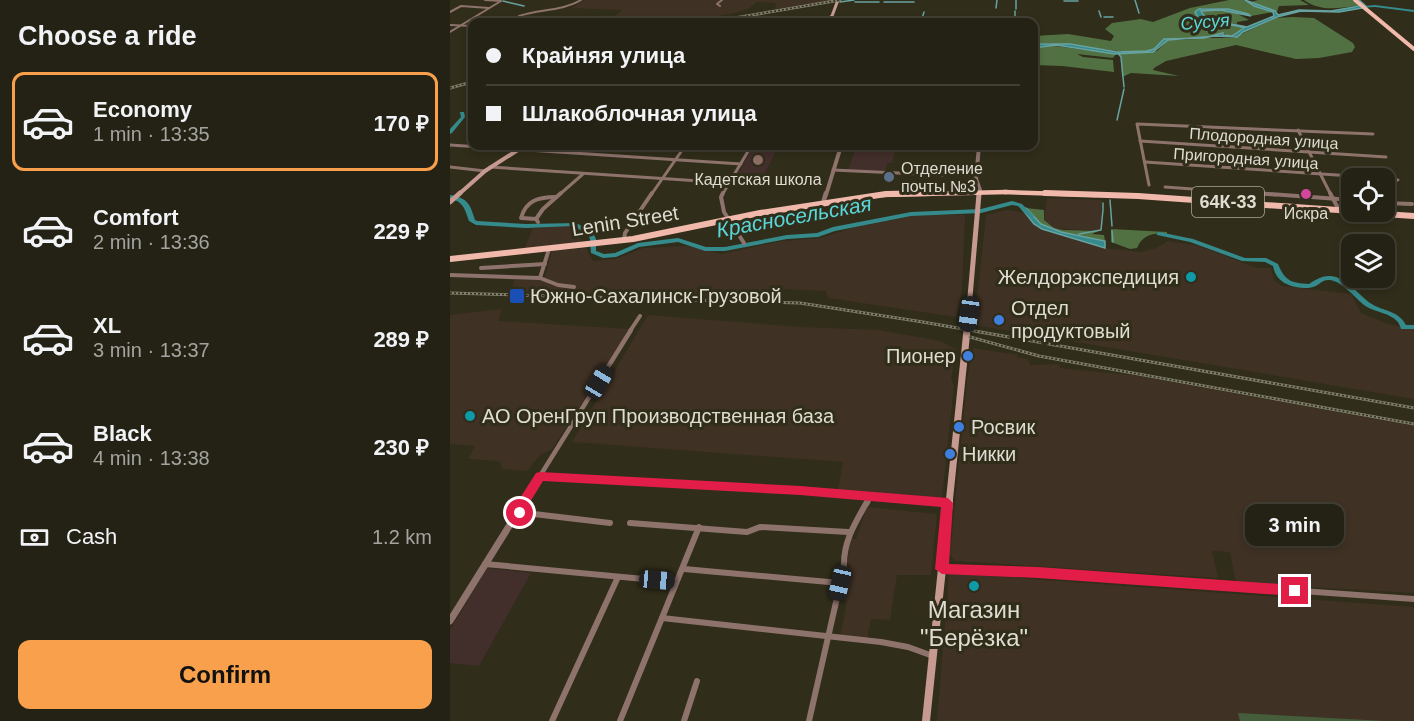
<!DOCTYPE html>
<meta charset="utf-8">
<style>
body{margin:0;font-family:Helvetica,sans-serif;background:#2c2a1d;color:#f1f3f6;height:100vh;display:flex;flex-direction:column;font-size:22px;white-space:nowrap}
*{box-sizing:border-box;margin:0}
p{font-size:20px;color:#a3a4a0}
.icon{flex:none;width:33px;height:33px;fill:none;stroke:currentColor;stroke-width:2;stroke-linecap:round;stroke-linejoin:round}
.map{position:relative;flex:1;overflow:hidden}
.sheet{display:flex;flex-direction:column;background:#242214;width:450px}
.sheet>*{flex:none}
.top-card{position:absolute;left:18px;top:18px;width:570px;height:132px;border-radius:12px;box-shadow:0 3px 9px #0003,0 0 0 2px #413f34;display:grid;align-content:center;height:132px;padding:0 18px;background:#242214}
.buttons{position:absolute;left:891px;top:168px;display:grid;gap:12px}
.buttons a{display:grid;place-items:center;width:54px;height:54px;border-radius:12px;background:#242214;box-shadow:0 3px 9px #0003,0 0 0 2px #413f34;font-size:30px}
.end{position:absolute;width:27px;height:27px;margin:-14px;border:8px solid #e11d48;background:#fff;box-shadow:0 0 0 3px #fff}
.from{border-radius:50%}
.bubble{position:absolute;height:42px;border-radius:12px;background:#242214;box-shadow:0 3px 9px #0003,0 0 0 2px #413f34;font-size:20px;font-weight:600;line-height:42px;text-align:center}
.car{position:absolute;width:18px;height:36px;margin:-18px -9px;border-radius:8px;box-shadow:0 0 4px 2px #0007;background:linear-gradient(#222 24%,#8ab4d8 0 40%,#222 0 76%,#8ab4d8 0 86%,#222 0)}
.top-card b{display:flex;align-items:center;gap:21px;height:57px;font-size:22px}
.top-card b+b{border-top:2px solid #413f34}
.top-card i{width:15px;height:15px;background:#f1f3f6}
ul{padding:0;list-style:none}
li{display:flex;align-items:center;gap:18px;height:99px;margin:0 12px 9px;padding:0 6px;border:3px solid transparent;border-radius:12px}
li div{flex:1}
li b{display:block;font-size:22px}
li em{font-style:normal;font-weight:600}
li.on{border-color:#f8a04b}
li>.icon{width:54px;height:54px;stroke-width:1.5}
h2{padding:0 18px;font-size:27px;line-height:72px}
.pay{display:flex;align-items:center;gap:15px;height:66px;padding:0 18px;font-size:22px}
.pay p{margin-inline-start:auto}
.primary-button{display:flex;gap:12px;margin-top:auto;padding:12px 18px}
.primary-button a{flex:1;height:69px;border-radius:12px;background:#f8a04b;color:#111;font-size:24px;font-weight:600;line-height:69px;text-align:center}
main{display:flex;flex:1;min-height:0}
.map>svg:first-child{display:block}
.industrial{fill:#3f3124}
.education{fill:#422e2a}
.green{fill:#465d3b}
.forest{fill:#527142}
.water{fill:#358a8c;stroke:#68a3a1;stroke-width:1.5}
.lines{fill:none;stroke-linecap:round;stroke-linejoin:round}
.stream{stroke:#68a3a1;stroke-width:1.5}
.river{fill:#358a8c;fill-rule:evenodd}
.minor-far4{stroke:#8e736c;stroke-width:2}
.minor-far3{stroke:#8e736c;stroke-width:3}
.minor-far2{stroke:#8e736c;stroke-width:4}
.minor-far1{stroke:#8e736c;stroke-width:4.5}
.minor{stroke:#8e736c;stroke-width:6}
.tertiary-far3{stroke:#8e736c;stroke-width:4}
.tertiary-far2{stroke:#8e736c;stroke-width:4.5}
.tertiary-far1{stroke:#8e736c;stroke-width:6}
.tertiary{stroke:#8e736c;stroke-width:7}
.secondary-far4{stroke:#c69a90;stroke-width:3}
.secondary-far3{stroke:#c69a90;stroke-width:4}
.secondary-far2{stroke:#c69a90;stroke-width:5}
.secondary-far1{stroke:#c69a90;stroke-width:7}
.secondary{stroke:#c69a90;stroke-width:8}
.primary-far2{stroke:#f1b9ac;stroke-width:4}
.primary-far1{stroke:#f1b9ac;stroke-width:4.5}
.primary{stroke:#f1b9ac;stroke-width:6}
.rail-casing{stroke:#807e6e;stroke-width:3}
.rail{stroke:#302d1a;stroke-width:1.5;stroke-dasharray:2;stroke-linecap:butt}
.route{fill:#e11d48}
.education-dot{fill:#8d6e63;stroke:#302d1a;stroke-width:2}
.service-dot{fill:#5c6f8a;stroke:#302d1a;stroke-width:2}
.hotel-dot{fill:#d1479c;stroke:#302d1a;stroke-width:2}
.culture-dot{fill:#0f9aa8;stroke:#302d1a;stroke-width:2}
.transit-dot{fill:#1a4fb4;stroke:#302d1a;stroke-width:2}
.shop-dot{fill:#3f7fe0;stroke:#302d1a;stroke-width:2}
.labels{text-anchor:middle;stroke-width:6;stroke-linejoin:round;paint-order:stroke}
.far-street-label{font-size:16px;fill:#dfddd1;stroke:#302d1a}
.far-poi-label{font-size:16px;fill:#dfddd1;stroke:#302d1a}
.far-water-label{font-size:18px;font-style:italic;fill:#5ad7da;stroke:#302d1a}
.shield{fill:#302d1a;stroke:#aaa89a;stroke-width:1.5}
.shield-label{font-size:18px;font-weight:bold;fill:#dfddd1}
.street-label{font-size:20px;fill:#dfddd1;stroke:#302d1a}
.poi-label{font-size:20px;fill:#dfddd1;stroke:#302d1a;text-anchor:start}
.water-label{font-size:21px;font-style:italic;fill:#5ad7da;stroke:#302d1a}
.near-poi-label{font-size:24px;fill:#dfddd1;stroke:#302d1a}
</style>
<main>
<section class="sheet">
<h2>Choose a ride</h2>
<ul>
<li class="on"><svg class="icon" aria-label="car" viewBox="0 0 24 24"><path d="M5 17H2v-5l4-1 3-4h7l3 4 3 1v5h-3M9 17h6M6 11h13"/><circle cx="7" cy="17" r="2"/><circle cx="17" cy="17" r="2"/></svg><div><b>Economy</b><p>1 min · 13:35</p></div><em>170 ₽</em></li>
<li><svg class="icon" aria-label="car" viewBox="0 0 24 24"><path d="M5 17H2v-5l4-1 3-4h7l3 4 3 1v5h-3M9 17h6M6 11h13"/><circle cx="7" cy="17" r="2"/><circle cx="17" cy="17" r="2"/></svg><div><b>Comfort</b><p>2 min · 13:36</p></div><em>229 ₽</em></li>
<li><svg class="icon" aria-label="car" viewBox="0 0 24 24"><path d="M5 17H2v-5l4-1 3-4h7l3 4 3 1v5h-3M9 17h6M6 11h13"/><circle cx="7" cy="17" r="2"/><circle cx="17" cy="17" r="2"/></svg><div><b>XL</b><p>3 min · 13:37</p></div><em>289 ₽</em></li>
<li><svg class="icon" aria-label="car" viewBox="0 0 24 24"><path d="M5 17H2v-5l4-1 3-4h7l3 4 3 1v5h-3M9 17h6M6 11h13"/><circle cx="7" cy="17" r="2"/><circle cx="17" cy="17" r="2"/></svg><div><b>Black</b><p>4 min · 13:38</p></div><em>230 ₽</em></li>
</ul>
<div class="pay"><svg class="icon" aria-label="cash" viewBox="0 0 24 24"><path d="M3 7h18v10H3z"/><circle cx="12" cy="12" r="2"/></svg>Cash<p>1.2 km</p></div>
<div class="primary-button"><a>Confirm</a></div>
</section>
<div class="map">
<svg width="964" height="721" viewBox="0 0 964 721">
<rect width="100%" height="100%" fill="#302d1a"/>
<g class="industrial">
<path d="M134,0H381L325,9L326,3L307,2L300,8L285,13L237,22H159L172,10L122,8Z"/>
<path d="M597,198L652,200L651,228L648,231L604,228L594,220Z"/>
<path d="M557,210L575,213L589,226L602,233L644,243L655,248L691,252L706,248L718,241L725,242L749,246L807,268H821L824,280L832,286L901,294L911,313L938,324L964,329V399L524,325L536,215Z"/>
<path d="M468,215H515L512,290L506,317L378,298L376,291L332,289L284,296L76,292V288L62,286L65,280H88L95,276L102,251L136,248L143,261L166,259L193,248L238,246L271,254L332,241L370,238L402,228Z"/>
<path d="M117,225L130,229L131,242L74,250L83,228Z"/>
<path d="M52,309L48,321L180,329L102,449L90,455L77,471L52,469L50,461L18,459L25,446L0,444V315Z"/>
<path d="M198,315L351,327L429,330L490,341L506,349L501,380L504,385L492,498L388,490L393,462L122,442Z"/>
<path d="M523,348L568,355L567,357L578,359L580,365L609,364L610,368L682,375L964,426V593L788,583L785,579L780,552L762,551L768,578L505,561L500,554L517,380Z"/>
<path d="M417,507L487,514L481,575H447L440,620L421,619L417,639L390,637L397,601L394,600L393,594L399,566L397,562L401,539H406Z"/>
<path d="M499,573L964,607V721H487Z"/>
</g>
<g class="education">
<path d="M301,150L326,151L308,188L282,186Z"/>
<path d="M405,150L445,151L442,163H437L436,170H398Z"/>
<path d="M37,568L81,573L29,666L0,663V630Z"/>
</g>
<path class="green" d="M788,713L935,721H790Z"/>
<g class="forest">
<path d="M779,0H795L804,6L823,12L801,16L778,9L752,8L747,17L750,21L749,19L773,23L765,24H776L795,28L786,35L777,36L773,33L759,38H783L826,18L843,17L864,18L903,43L905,47L902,52L869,58L846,59L786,45L716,61L704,68L703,70L729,76L681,73L672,77L671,57L668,53L707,51L718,40L747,39H714C711,42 707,47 704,49C692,59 608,40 584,44V36L618,34L661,41L664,36L655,29L662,23L691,19L703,22L740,8Z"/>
<path d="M808,0H850L859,5L829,6L827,12L801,2Z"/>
<path d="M854,0H903L910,6C890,7 872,13 854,0Z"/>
<path d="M764,9L786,13L799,20L787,22V24L756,19L751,14L752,10Z"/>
<path d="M597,45L666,54L663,58L627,54L633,57L663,60L664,72L612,66L584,65V48Z"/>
<path d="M576,208L594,210V220L604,228L613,230L648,231L642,234L654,235L655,241L611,232L591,224Z"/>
<path d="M661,229L717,232V234C704,232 692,235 687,248L680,249L661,242Z"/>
</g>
<g class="water">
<path d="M795,0L825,11L828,15L849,10L881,11L910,6L912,8L889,12L851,11L827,17L793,32L787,37L766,36L718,40L703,52L665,54L606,45L584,48V44H620L667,52L697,51L704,49L714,39L754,38L773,33V35L782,36L794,28C780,22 764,27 750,22L745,12L749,9H778L798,14L801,16L771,10L751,11L756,19L797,27L824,16L823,12L804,6Z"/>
<path d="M576,208L591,224L611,232L655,241V248L592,229L584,224L572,209Z"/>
</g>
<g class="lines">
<g class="stream">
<path d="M566,0V9"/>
<path d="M685,0L689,13"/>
<path d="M909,0L917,7"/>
<path d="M53,1L74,6"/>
<path d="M614,1H628"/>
<path d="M390,2L404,0"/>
<path d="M405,2H429"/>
<path d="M434,2H464"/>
<path d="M546,8L547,0"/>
<path d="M565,11V17"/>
<path d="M649,11L651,17"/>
<path d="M654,17H663"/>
<path d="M471,22L474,12"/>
<path d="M668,53L671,57L674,87"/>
<path d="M667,120L674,89"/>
<path d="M660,200L662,226"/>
<path d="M653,203V209"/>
<path d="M662,231L663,242"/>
<path d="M629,234L651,230L653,210"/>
</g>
<g class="river">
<path d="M925,5L964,10V12L925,7L906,8L904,7Z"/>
<path d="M10,112H14L15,117L2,133L0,134V129L11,117Z"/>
<path d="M0,195C18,198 20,204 25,220L27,221L76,224L126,223L142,231L146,239V251L154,254L165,253L188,243L228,238L256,247H275L337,235L367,233L383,227L461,212L531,209L562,201L572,204L584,216L581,218L579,217L568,206L562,205L531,213L461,216L385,231L368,237L337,239L275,251H255L228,242L189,247L166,257L153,258L141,253L140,239L137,233L123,226L76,228L26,225L19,221C15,209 13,201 0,199Z"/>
<path d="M709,232L743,239L795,258H816L828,264C835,281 841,283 859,284C868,278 876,274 886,277C900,282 909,295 920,303C934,312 948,310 956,325H964V329H951C950,326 949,323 947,321C939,313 926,312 917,307C905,299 894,282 880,280C872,279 870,285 863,287C861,288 856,288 854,288C839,287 826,282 823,266L815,262L792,261L740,242L707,235V233Z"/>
</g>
<g class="minor-far4">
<path d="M35,0L51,1"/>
<path d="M270,6L267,4L272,0"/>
<path d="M0,12L11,6L39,8"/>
<path d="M69,16C89,9 113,11 131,0"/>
<path d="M0,25L22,26"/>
<path d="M0,32L51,1"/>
</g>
<g class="minor-far3">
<path d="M848,130L881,195"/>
<path d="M690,141L936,157"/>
<path d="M0,145L291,164"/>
<path d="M232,146L321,149L323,146"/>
<path d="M695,162L931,178"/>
<path d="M0,167L35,171"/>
<path d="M40,167L280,183"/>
<path d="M383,170L492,175L509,170L527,171"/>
<path d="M934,179L948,180"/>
<path d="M699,185L687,124L923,134"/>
<path d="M715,187L826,195"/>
<path d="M109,195L133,174"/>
<path d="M201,195L235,146"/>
<path d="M272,195L300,148"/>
</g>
<g class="minor-far2">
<path d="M273,193L271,197L274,212L294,243"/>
<path d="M805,193L902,200"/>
<path d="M880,193L889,210"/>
<path d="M934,203L962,204"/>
<path d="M86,219L93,209L111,193"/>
<path d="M88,222L86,219L71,218C76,200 89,197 106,197"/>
<path d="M174,240L175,233L202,193"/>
<path d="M31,268L95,264"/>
<path d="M0,275L90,278L108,285L124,287"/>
<path d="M90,278L99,249"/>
<path d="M180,331L190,316"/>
</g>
<g class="minor-far1">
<path d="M90,476L181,330"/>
<path d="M417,504L421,496"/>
</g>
<g class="minor">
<path d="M67,512L160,523"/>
<path d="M180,523L297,532L310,527L398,532"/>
<path d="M35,564L226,582"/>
<path d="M234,569L390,583"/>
<path d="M492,569L588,572L964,599"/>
<path d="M212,618L431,642L458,647L483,656"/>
<path d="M102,721L168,577"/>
<path d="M170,721L249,527"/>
<path d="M234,721L247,681"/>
<path d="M359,721L394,567C393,542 405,523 417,502"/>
</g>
<g class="tertiary-far3">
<path d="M529,146L526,179L530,190"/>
<path d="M521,189L526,179"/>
<path d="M376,195L391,146"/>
</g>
<path class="tertiary-far2" d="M373,203L376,193"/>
<path class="tertiary-far1" d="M73,504L90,476L350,490L497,503"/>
<g class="tertiary">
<path d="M491,502L497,503"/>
<path d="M0,621L74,502"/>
</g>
<path class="secondary-far4" d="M374,22L382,16L388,0"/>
<path class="secondary-far3" d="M8,195L35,171L74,146"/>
<g class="secondary-far2">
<path d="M0,202L10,193"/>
<path d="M517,331L529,194"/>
</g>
<path class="secondary-far1" d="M499,504L517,330"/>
<path class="secondary" d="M476,721L499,502"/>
<path class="primary-far2" d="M905,0L964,49"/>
<g class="primary-far1">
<path d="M554,192L646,195"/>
<path d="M431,195L557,192"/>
</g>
<g class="primary">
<path d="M595,193L688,196L902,211"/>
<path d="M903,212L964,216"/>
<path d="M0,259L183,239L310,213L436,194L482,193"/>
</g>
<g class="rail-casing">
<g id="rail">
<path d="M261,22L390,0"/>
<path d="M0,88L22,82"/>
<path d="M0,293L350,303L473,322L964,408"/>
<path d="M520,337L589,356L964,424"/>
</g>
</g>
<use href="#rail" class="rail"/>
</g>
<path class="route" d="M90,472L350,486L498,498L503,503L499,564L588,567L845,585L852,591L845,596L588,578L492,574L485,569L491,507L350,495L93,481L75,510L74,516H63V509L86,473Z"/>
<circle class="education-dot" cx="308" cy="160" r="6"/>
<circle class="service-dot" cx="439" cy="177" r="6"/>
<circle class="hotel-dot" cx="856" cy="194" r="6"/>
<g class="culture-dot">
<circle cx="741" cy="277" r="6"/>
<circle cx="20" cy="416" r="6"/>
<circle cx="524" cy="586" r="6"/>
</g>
<rect class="transit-dot" x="59" y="288" width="16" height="16" rx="3"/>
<g class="shop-dot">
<circle cx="549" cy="320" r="6"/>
<circle cx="518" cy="356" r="6"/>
<circle cx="509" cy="427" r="6"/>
<circle cx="500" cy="454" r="6"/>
</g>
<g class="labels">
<g class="far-street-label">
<text transform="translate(814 138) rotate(4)" y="6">Плодородная улица</text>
<text transform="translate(796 158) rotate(4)" y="6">Пригородная улица</text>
</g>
<g class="far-poi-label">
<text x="451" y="174" text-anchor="start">Отделение<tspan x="451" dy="18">почты №3</tspan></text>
<text x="308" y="185">Кадетская школа</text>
<text x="856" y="219">Искра</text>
</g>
<g class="far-water-label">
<text transform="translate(755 22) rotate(-5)" y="6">Сусуя</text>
</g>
<rect class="shield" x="742" y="187" width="72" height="30" rx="4.5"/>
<g class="shield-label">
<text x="778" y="208">64К-33</text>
</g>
<g class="street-label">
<text transform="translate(175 221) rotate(-9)" y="7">Lenin Street</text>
</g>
<g class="poi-label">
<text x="729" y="284" text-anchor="end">Желдорэкспедиция</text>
<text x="80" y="303">Южно-Сахалинск-Грузовой</text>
<text x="561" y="315">Отдел<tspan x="561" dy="23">продуктовый</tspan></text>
<text x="506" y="363" text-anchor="end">Пионер</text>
<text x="32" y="423">АО ОренГруп Производственная база</text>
<text x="521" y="434">Росвик</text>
<text x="512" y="461">Никки</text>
</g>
<g class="water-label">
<text transform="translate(344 217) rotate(-10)" y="7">Красносельская</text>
</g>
<g class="near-poi-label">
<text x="524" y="618">Магазин<tspan x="524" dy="28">"Берёзка"</tspan></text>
</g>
</g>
</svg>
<div class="buttons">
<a><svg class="icon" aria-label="locate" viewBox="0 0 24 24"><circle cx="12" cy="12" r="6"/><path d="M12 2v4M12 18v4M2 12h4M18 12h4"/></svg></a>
<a><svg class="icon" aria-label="layers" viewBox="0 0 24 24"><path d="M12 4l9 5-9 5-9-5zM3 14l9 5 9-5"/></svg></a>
</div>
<i class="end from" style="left:70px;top:513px"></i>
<i class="end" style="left:845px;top:591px"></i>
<div class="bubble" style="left:795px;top:504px;width:99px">3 min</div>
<i class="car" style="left:519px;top:314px;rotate:188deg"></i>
<i class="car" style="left:149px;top:382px;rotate:31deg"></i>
<i class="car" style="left:207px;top:580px;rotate:95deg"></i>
<i class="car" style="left:390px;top:583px;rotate:193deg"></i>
<div class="top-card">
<b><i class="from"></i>Крайняя улица</b>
<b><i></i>Шлакоблочная улица</b>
</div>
</div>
</main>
